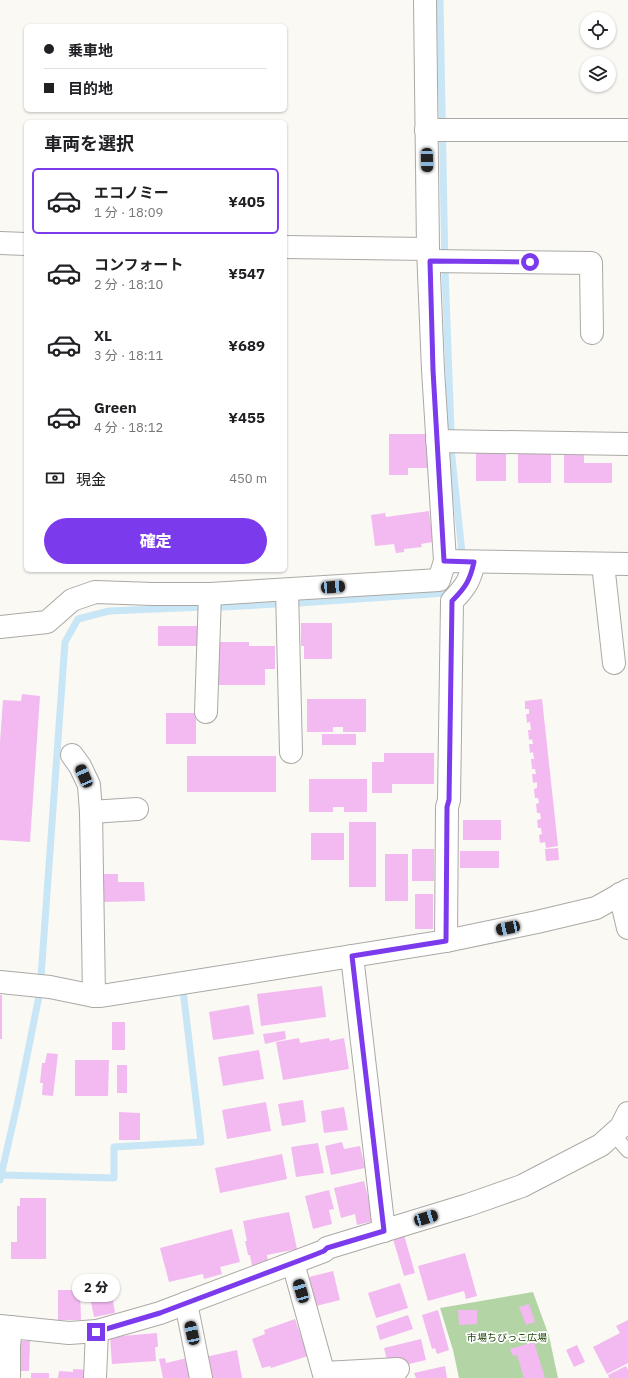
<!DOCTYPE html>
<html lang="ja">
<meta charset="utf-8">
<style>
body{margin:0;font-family:"IBM Plex Sans","Noto Sans JP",sans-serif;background:#f6f6f6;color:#202124;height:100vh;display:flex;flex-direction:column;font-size:15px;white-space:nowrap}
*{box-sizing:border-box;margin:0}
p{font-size:13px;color:#757577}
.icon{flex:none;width:22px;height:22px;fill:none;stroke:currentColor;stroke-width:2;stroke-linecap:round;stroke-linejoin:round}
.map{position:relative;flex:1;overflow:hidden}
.drawer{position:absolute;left:24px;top:120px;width:263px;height:452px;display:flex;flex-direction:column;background:#fff;border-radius:6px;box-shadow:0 1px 3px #0004}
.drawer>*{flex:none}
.top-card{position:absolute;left:24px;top:24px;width:263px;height:88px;border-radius:6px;box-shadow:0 1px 3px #0004;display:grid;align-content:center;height:88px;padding:0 20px;background:#fff}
.buttons{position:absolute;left:580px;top:12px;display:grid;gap:8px}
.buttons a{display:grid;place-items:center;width:36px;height:36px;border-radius:50%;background:#fff;box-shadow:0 1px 3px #0004;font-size:20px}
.end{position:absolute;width:18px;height:18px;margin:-9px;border:5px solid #7c3aed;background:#fff;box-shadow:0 0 0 2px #fff}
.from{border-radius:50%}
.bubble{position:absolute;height:28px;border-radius:14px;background:#fff;box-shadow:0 1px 3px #0004;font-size:13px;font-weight:800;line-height:28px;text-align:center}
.car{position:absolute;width:12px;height:24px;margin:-12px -6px;border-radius:5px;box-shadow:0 0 3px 1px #0007;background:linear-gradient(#222 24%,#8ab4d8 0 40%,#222 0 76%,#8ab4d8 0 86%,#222 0)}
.top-card b{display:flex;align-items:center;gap:14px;height:38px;font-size:15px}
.top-card b+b{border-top:1px solid #e0e0e0}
.top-card i{width:10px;height:10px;background:#202124}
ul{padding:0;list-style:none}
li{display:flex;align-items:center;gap:12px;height:66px;margin:0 8px 6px;padding:0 12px;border:2px solid transparent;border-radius:6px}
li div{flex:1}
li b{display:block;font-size:15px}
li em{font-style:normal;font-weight:800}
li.current{border-color:#7c3aed}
li>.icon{width:36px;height:36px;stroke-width:1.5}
h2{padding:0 20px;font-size:18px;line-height:48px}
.pay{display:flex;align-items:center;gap:10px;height:44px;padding:0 20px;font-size:15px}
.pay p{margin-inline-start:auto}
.button{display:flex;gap:8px;margin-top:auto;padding:8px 20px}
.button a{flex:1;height:46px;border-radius:24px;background:#7c3aed;color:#fff;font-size:16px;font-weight:800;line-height:46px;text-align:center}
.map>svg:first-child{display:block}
.green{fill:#b3d5a5}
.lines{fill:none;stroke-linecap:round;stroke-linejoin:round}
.stream{stroke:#c8e6f6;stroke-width:7}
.building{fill:#f2baf1}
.lane-casing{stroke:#aba9a5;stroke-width:15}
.street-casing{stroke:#aba9a5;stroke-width:24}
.lane{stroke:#fff;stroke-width:13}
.street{stroke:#fff;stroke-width:22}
.route{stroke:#7c3aed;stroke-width:5}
.labels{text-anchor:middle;stroke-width:3.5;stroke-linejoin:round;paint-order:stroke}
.park-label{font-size:10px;fill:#1e4504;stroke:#fff}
</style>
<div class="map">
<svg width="628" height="1378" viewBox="0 0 628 1378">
<rect width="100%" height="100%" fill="#fbf9f4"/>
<path class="green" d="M533,1292L549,1336L558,1378H459L453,1350L440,1308Z"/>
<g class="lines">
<g class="stream">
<path d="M440,0L445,269L451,430"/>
<path d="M451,448L462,553"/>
<path d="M299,603L446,593"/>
<path d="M223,607L277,604"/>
<path d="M1,1175L114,1178V1147L201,1142L183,990"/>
<path d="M0,1180L18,1101L40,991L65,642L78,619L109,611L203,607"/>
</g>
</g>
<g class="building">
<path d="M389,434H428V468H408V475H389Z"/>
<rect x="476" y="453" width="30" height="28"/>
<rect x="518" y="454" width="33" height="29"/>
<path d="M564,455H584V463H612V483H564Z"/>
<path d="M429,511L433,542L421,544L422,547L404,549V552L396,553L394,544L375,546L371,515L385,513L386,517Z"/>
<path d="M301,623H332V659H304V646H301Z"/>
<rect x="158" y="626" width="41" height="20"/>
<path d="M219,642H249V646H275V669H265V685H219Z"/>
<path d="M22,694L40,696L30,842L0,840V742L3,700L21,701Z"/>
<path d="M307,699H366V732H343V727H333V732H307Z"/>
<path d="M542,699L558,846L546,848L545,842L540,843L539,835L542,834L541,828H538L537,820L541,819L540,813H537L536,804L539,803L538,798H535L534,789L537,788V782L533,783L532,774H536L535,769H532L531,759H534L533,752L530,753L529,744H533L532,739L529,740L528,730H531L530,722L527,723L526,714H529V709H525V701Z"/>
<rect x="166" y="713" width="30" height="31"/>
<rect x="322" y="734" width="34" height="11"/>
<path d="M384,753H434V784H392V793H372V762H384Z"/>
<rect x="187" y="756" width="89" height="36"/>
<path d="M309,779H367V812H344V807H333V812H309Z"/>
<rect x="463" y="820" width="38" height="20"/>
<rect x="349" y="822" width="27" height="65"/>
<rect x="311" y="833" width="33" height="27"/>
<path d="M558,848L559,860L546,861L545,849Z"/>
<rect x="412" y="849" width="22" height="32"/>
<rect x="460" y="851" width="39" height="17"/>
<rect x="385" y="854" width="23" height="47"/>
<path d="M102,874H118V882H144L145,901L103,902Z"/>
<rect x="415" y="894" width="18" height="35"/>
<path d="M322,986L326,1017L261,1026L257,994Z"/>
<rect x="0" y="995" width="2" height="44"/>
<path d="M249,1005L254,1034L213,1040L209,1012Z"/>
<rect x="112" y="1022" width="13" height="28"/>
<path d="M285,1031L286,1039L265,1044L263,1034Z"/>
<path d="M299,1038L300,1043L329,1038L330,1041L344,1038L349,1069L283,1080L276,1042Z"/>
<path d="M259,1050L264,1079L223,1086L218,1057Z"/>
<path d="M47,1053L58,1054L53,1096L42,1095L43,1083H40L42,1063H45Z"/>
<path d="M75,1060H109L108,1096H75Z"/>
<rect x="117" y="1065" width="10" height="28"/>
<path d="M303,1100L306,1122L282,1126L278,1104Z"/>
<path d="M266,1102L271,1131L227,1139L222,1110Z"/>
<path d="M344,1107L348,1130L324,1133L321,1111Z"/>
<path d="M119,1112L140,1113V1140H119Z"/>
<path d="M342,1142L344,1149L360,1146L365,1168L331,1175L325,1146Z"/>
<path d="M318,1143L324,1173L296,1177L291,1147Z"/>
<path d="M282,1154L287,1179L220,1193L215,1168Z"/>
<path d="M364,1181L374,1221L357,1225L355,1214L341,1218L334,1188Z"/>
<path d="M329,1190L334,1209L329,1210L332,1224L313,1229L305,1196Z"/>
<path d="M20,1198H46V1259H11V1242H17V1206H20Z"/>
<path d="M289,1212L297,1249L267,1255L268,1262L252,1266L250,1255H248L245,1241H247L243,1221Z"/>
<path d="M232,1229L240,1262L220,1267L222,1274L204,1279L203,1274L169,1282L160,1248Z"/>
<path d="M404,1235L415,1273L404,1276L393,1239Z"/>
<path d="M465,1253L477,1296L466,1299L464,1291L428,1301L418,1266Z"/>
<path d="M333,1271L340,1300L316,1306L309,1277Z"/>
<path d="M110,1283L115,1313L94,1317L88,1287Z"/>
<path d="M400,1283L408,1308L376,1318L368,1293Z"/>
<path d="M58,1290H80L81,1320H58Z"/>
<path d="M529,1304L535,1322L526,1325L519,1307Z"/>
<path d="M438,1310L449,1350L437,1354L435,1348L432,1349L422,1315Z"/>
<path d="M458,1310H477V1324L459,1325Z"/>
<path d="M408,1315L413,1329L380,1340L376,1326Z"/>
<path d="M295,1319L308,1356L271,1368L270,1366L262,1368L252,1339L265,1334L264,1330Z"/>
<path d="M628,1320V1363L607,1374L593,1347L620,1333L616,1326Z"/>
<path d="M157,1333L158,1347H155L156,1361L112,1364L110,1337Z"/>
<path d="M421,1339L426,1360L405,1365L388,1364L384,1348Z"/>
<path d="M19,1341H30L29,1371H19Z"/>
<path d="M534,1342L545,1378H524L517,1355L513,1356L510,1349Z"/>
<path d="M577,1345L585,1362L574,1367L566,1350Z"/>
<path d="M237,1350L242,1378H210L205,1357Z"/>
<path d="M165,1358L166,1363L187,1358L191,1378H163L159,1359Z"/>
<path d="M445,1366L447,1378H416L414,1373Z"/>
<path d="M626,1366L628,1370V1378H609L608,1375Z"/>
<path d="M73,1369L89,1370L88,1378H58L59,1371L73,1372Z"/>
<rect x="31" y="1373" width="18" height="5"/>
</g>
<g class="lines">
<g class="lane-casing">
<path id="lane" d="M613,1134L628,1151"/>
</g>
<g class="street-casing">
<g id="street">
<path d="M425,0L428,249L433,370L445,561"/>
<path d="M426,130H628"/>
<path d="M0,243L26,244"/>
<path d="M285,247L428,249"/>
<path d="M429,261L591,263L592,333"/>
<path d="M437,441L628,444"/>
<path d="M603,564L614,663"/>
<path d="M287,590L291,752"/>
<path d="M0,627L47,622L72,600L95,592L153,594H210L439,580L445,561L628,564"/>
<path d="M206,712L210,594"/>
<path d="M72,755L80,766L89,785L91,812L94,996"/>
<path d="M91,812L137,809"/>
<path d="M620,894L628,928"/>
<path d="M446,941L447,807L449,800L452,601C466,587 470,580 474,562"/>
<path d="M352,956L384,1231"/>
<path d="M0,982L50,987L94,996H101L446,941L537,922L596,908L628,890"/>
<path d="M293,1263L325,1378"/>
<path d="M186,1303L201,1378"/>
<path d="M0,1326L69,1333L97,1331L160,1313L324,1251L327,1248L468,1205L522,1186L601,1145L621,1127L628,1113"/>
<path d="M324,1373L398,1369"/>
<path d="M9,1378V1346L11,1327"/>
<path d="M95,1378L97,1331"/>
</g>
</g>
<use href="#lane" class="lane"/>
<use href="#street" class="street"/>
</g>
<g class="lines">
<path class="route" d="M96,1332L160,1313L314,1255L324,1251L327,1248L384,1231L352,956L446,941L447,807L449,800L452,601C466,587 470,580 474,562L444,561L433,370L430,261L530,262"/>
</g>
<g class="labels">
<g class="park-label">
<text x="507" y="1341">市場ちびっこ広場</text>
</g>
</g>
</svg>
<div class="buttons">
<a><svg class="icon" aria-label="locate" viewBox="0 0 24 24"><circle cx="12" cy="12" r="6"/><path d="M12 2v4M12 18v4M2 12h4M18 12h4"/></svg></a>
<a><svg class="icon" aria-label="layers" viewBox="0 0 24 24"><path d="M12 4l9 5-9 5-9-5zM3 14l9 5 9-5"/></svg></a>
</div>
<i class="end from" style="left:530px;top:262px"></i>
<i class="end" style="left:96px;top:1332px"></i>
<div class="bubble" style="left:72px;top:1274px;width:48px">2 分</div>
<i class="car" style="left:427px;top:160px;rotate:179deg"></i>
<i class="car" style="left:333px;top:587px;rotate:86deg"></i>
<i class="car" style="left:84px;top:776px;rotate:336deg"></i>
<i class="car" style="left:508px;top:928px;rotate:258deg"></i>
<i class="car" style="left:426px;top:1218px;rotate:73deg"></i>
<i class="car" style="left:301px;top:1291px;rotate:344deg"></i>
<i class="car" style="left:192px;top:1333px;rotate:348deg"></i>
<div class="top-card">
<b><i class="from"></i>乗車地</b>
<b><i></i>目的地</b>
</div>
<section class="drawer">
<h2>車両を選択</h2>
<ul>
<li class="current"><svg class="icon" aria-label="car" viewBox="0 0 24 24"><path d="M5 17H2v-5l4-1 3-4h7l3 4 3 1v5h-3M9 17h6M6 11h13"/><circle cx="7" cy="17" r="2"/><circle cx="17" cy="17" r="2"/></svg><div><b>エコノミー</b><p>1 分 · 18:09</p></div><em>¥405</em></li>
<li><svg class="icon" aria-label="car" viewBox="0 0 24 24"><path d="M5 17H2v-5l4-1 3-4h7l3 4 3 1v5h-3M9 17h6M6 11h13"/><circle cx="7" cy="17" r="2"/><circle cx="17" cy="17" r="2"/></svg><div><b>コンフォート</b><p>2 分 · 18:10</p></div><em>¥547</em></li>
<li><svg class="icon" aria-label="car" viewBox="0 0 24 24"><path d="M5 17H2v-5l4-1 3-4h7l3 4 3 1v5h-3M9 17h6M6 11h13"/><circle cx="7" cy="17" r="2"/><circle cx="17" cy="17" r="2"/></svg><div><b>XL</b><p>3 分 · 18:11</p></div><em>¥689</em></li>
<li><svg class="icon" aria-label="car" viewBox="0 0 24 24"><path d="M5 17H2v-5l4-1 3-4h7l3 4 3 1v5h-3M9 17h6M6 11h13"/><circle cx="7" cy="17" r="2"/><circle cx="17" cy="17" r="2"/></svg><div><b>Green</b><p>4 分 · 18:12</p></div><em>¥455</em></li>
</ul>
<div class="pay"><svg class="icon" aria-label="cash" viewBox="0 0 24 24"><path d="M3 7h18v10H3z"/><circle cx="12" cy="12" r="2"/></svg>現金<p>450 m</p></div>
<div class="button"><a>確定</a></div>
</section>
</div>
